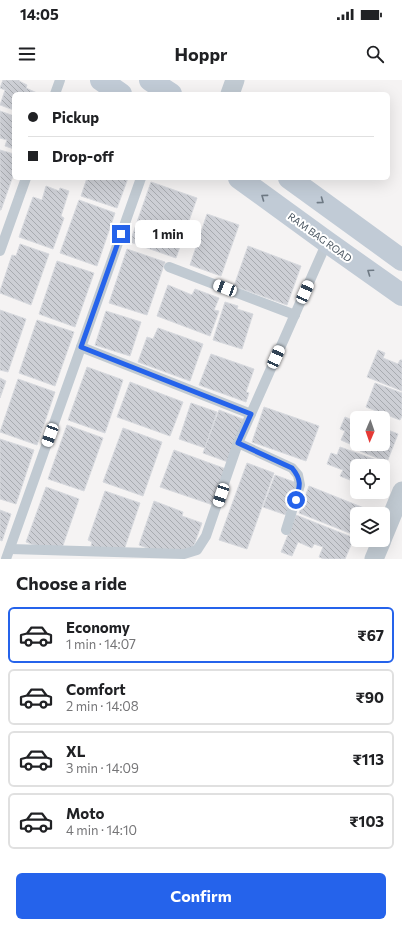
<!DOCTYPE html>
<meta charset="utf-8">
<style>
body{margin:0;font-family:Commissioner,sans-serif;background:#f2f2f2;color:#202124;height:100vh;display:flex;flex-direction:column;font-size:15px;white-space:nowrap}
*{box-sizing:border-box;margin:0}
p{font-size:13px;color:#757577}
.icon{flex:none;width:22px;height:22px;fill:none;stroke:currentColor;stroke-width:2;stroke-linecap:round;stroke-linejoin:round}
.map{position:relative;height:479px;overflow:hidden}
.drawer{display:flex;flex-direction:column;background:#fff;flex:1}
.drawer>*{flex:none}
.top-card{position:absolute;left:12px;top:12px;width:378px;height:88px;border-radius:6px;box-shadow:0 4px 16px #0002;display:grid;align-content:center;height:88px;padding:0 16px;background:#fff}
.needle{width:26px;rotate:182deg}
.tools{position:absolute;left:350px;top:331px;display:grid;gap:8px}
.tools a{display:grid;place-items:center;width:40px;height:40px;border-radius:6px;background:#fff;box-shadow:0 4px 16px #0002;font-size:20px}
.end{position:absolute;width:18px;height:18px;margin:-9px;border:5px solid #2563eb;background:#fff;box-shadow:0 0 0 2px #fff}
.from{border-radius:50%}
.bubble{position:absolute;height:28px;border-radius:6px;background:#fff;box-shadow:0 4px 16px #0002;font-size:13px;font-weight:700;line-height:28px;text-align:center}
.car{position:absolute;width:12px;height:24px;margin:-12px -6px;border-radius:5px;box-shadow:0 0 3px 1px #0007;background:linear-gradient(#fff 24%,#345 0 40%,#fff 0 76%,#345 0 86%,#fff 0)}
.top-card b{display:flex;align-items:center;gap:14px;height:38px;font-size:15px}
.top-card b+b{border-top:1px solid #e0e0e0}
.top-card i{width:10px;height:10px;background:#202124}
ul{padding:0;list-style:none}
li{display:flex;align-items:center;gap:12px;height:56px;margin:0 8px 6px;padding:0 8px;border:2px solid #e0e0e0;border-radius:6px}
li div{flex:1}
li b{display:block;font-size:15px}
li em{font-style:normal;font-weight:700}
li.on{border-color:#2563eb}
li>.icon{width:36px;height:36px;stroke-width:1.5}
h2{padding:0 16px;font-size:18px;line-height:48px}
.action{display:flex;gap:8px;margin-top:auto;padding:8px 16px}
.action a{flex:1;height:46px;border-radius:6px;background:#2563eb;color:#fff;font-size:16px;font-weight:700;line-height:46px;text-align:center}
.status{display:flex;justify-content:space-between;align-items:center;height:28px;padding:0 20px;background:#fff;direction:ltr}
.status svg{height:11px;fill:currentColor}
header{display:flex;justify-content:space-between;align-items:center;height:52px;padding:0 16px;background:#fff;font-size:18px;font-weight:700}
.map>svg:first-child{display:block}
.building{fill:url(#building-back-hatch);stroke:#d7d9de}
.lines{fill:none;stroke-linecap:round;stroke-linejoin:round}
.lane{stroke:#c1cad2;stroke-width:10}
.street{stroke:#c1cad2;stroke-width:19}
.secondary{stroke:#c1cbd6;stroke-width:22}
.oneway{stroke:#6e7984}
.route{stroke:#2563eb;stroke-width:5}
.labels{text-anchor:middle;stroke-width:4;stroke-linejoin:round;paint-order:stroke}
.street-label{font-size:10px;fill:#4a5661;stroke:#fff}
</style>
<div class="status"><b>14:05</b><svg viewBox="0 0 49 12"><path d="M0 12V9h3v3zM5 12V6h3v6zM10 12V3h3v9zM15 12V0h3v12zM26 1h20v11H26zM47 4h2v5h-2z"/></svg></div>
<header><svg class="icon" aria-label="menu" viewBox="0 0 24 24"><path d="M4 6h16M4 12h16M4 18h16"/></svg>Hoppr<svg class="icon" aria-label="search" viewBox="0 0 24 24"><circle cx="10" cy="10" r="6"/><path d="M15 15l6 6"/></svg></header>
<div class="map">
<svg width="402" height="479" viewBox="0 0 402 479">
<defs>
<pattern id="building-back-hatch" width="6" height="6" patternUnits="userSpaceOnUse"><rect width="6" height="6" fill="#cdcfd5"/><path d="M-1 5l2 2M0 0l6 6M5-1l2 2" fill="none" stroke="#a8abb0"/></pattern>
</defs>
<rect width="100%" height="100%" fill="#f5f3f3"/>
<g class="building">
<path d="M3,0H19V1L27,5L26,8L37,13V14H14V30L0,25L5,10L0,8Z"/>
<path d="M0,31L14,36V69L5,66L7,60L0,58Z"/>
<path d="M0,70L14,74V93L1,130H0Z"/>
<path d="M87,98H128L117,128L81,116Z"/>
<path d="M151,102L197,118L176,178L130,162Z"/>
<path d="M46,106L59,111L60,108L69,111L61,136L64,138L53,169L19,157L33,117L42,120Z"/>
<path d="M79,120L115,133L97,186L60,173Z"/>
<path d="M207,134L239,145L221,196L190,185Z"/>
<path d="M20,164L49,174L31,225L0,213V211L12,175L16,176Z"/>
<path d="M248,166L301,186L287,225L234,206Z"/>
<path d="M127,169L165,182L147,235L109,223Z"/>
<path d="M57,181L94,193L75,247L39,234Z"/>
<path d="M168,205L192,215L195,209L219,218L214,230L219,231L210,256L157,236Z"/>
<path d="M225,222L238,226L237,229L253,234L242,269L213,260Z"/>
<path d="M0,230L26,239L8,292L0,290Z"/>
<path d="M106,231L141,242L130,276L95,265Z"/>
<path d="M37,240L74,252L55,306L19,293Z"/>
<path d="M158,248L203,264L190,301L138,282L147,257L153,259Z"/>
<path d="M378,270L385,273L383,278L398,284L400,280H402V311L367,297Z"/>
<path d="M211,274L254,289L246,312L249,313L246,322L199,305Z"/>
<path d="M87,287L123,300L105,353L68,340Z"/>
<path d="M0,298L6,301L0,318Z"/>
<path d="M18,299L55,312L37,365L0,352Z"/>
<path d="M130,302L183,322L170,356L117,337Z"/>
<path d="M375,303L402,313V336L400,340L366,327Z"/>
<path d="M191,323L217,332L205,368L179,359Z"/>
<path d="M264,327L319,346L306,381L252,362Z"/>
<path d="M219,330L245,340L228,382L203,373Z"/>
<path d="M345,337L357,342V364H361L359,368L341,360L345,351L340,349Z"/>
<path d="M67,345L103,358L84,411L48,399Z"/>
<path d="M123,348L162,362L143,416L103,402Z"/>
<path d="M383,348L398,354L387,382L360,371L362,364H383Z"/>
<path d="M0,359L34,370L16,424L0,419Z"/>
<path d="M340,367L385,383L383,388V386H357V398L355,402L340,396L343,390L327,384L331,373L337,375Z"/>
<path d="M174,370L226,389L213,425L160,407Z"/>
<path d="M247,383L274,393L247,469L219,460Z"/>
<path d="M275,395L297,403L286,435L263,427Z"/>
<path d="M309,406L369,430L367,434H357V456L299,433Z"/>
<path d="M46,407L79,419L60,474L26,462Z"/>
<path d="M105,411L140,423L123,473L106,471L91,466L92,462L88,460Z"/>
<path d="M154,421L183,432L182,436L202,443L190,476L167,475L139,465Z"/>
<path d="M0,430L11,434L2,461L0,460Z"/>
<path d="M296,435L354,458L345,479H324L319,477L323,467L314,464L312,468L298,462L292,476L281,472Z"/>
</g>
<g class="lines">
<g class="lane">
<path d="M55,14L60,0"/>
<path d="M0,171L26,98"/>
<path d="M169,187L295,235"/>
<path d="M81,267L251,334"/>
<path d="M238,363L292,388L298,395L300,405L286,450"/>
<path d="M10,469L184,474L197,470L206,456L238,363L327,162"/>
<path d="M6,479L141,98"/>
</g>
<g class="street">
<path d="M230,14L235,0"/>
<path d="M383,457L402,411"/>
<path d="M374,479L382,460"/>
</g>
<g class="secondary">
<path d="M101,0L121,14"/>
<path d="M150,0L171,14"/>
<path d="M239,98L327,162L402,215"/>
<path d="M289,98L402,180"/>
</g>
</g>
<defs><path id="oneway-chevron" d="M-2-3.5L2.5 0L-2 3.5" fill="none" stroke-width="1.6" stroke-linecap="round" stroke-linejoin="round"/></defs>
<g class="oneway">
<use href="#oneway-chevron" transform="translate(264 117) rotate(-144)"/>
<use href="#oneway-chevron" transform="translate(321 121) rotate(36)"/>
<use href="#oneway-chevron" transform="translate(370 192) rotate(-145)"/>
</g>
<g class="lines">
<path class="route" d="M121,154L81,267L251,334L238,363L292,388C302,400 300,406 296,420"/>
</g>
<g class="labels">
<g class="street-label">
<text transform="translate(320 157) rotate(36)" y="4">RAM BAG ROAD</text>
</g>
</g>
</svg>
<div class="tools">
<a><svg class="needle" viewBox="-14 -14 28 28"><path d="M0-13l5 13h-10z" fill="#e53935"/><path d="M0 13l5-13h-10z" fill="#757577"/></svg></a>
<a><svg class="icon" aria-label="locate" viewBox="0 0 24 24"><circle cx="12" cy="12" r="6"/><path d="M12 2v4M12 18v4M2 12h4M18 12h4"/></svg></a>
<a><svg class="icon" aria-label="layers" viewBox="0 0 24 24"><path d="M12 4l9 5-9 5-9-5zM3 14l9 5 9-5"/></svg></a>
</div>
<i class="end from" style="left:296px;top:420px"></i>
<i class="end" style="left:121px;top:154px"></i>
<div class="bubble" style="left:135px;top:140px;width:66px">1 min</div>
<i class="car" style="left:225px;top:208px;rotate:291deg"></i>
<i class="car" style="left:305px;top:212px;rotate:24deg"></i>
<i class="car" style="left:276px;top:277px;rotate:24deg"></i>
<i class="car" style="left:50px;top:355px;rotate:200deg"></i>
<i class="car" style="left:221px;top:415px;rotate:199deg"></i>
<div class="top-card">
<b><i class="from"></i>Pickup</b>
<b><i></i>Drop-off</b>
</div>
</div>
<section class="drawer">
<h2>Choose a ride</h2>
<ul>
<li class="on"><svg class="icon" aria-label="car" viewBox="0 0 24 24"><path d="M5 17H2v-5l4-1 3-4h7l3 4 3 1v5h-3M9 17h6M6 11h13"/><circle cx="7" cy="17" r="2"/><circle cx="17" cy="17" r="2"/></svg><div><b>Economy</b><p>1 min · 14:07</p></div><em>₹67</em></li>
<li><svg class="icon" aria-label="car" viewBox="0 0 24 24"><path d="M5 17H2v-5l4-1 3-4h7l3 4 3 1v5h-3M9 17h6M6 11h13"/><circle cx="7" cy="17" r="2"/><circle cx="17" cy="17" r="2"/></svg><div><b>Comfort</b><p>2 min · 14:08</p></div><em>₹90</em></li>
<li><svg class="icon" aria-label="car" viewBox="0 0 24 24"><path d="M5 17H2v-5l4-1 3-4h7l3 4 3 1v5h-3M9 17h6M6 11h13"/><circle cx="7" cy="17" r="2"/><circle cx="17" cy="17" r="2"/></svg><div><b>XL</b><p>3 min · 14:09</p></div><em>₹113</em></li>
<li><svg class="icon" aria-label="car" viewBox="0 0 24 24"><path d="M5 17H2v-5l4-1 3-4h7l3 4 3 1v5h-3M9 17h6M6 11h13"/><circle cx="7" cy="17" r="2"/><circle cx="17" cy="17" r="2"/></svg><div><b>Moto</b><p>4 min · 14:10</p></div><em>₹103</em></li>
</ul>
<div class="action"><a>Confirm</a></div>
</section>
